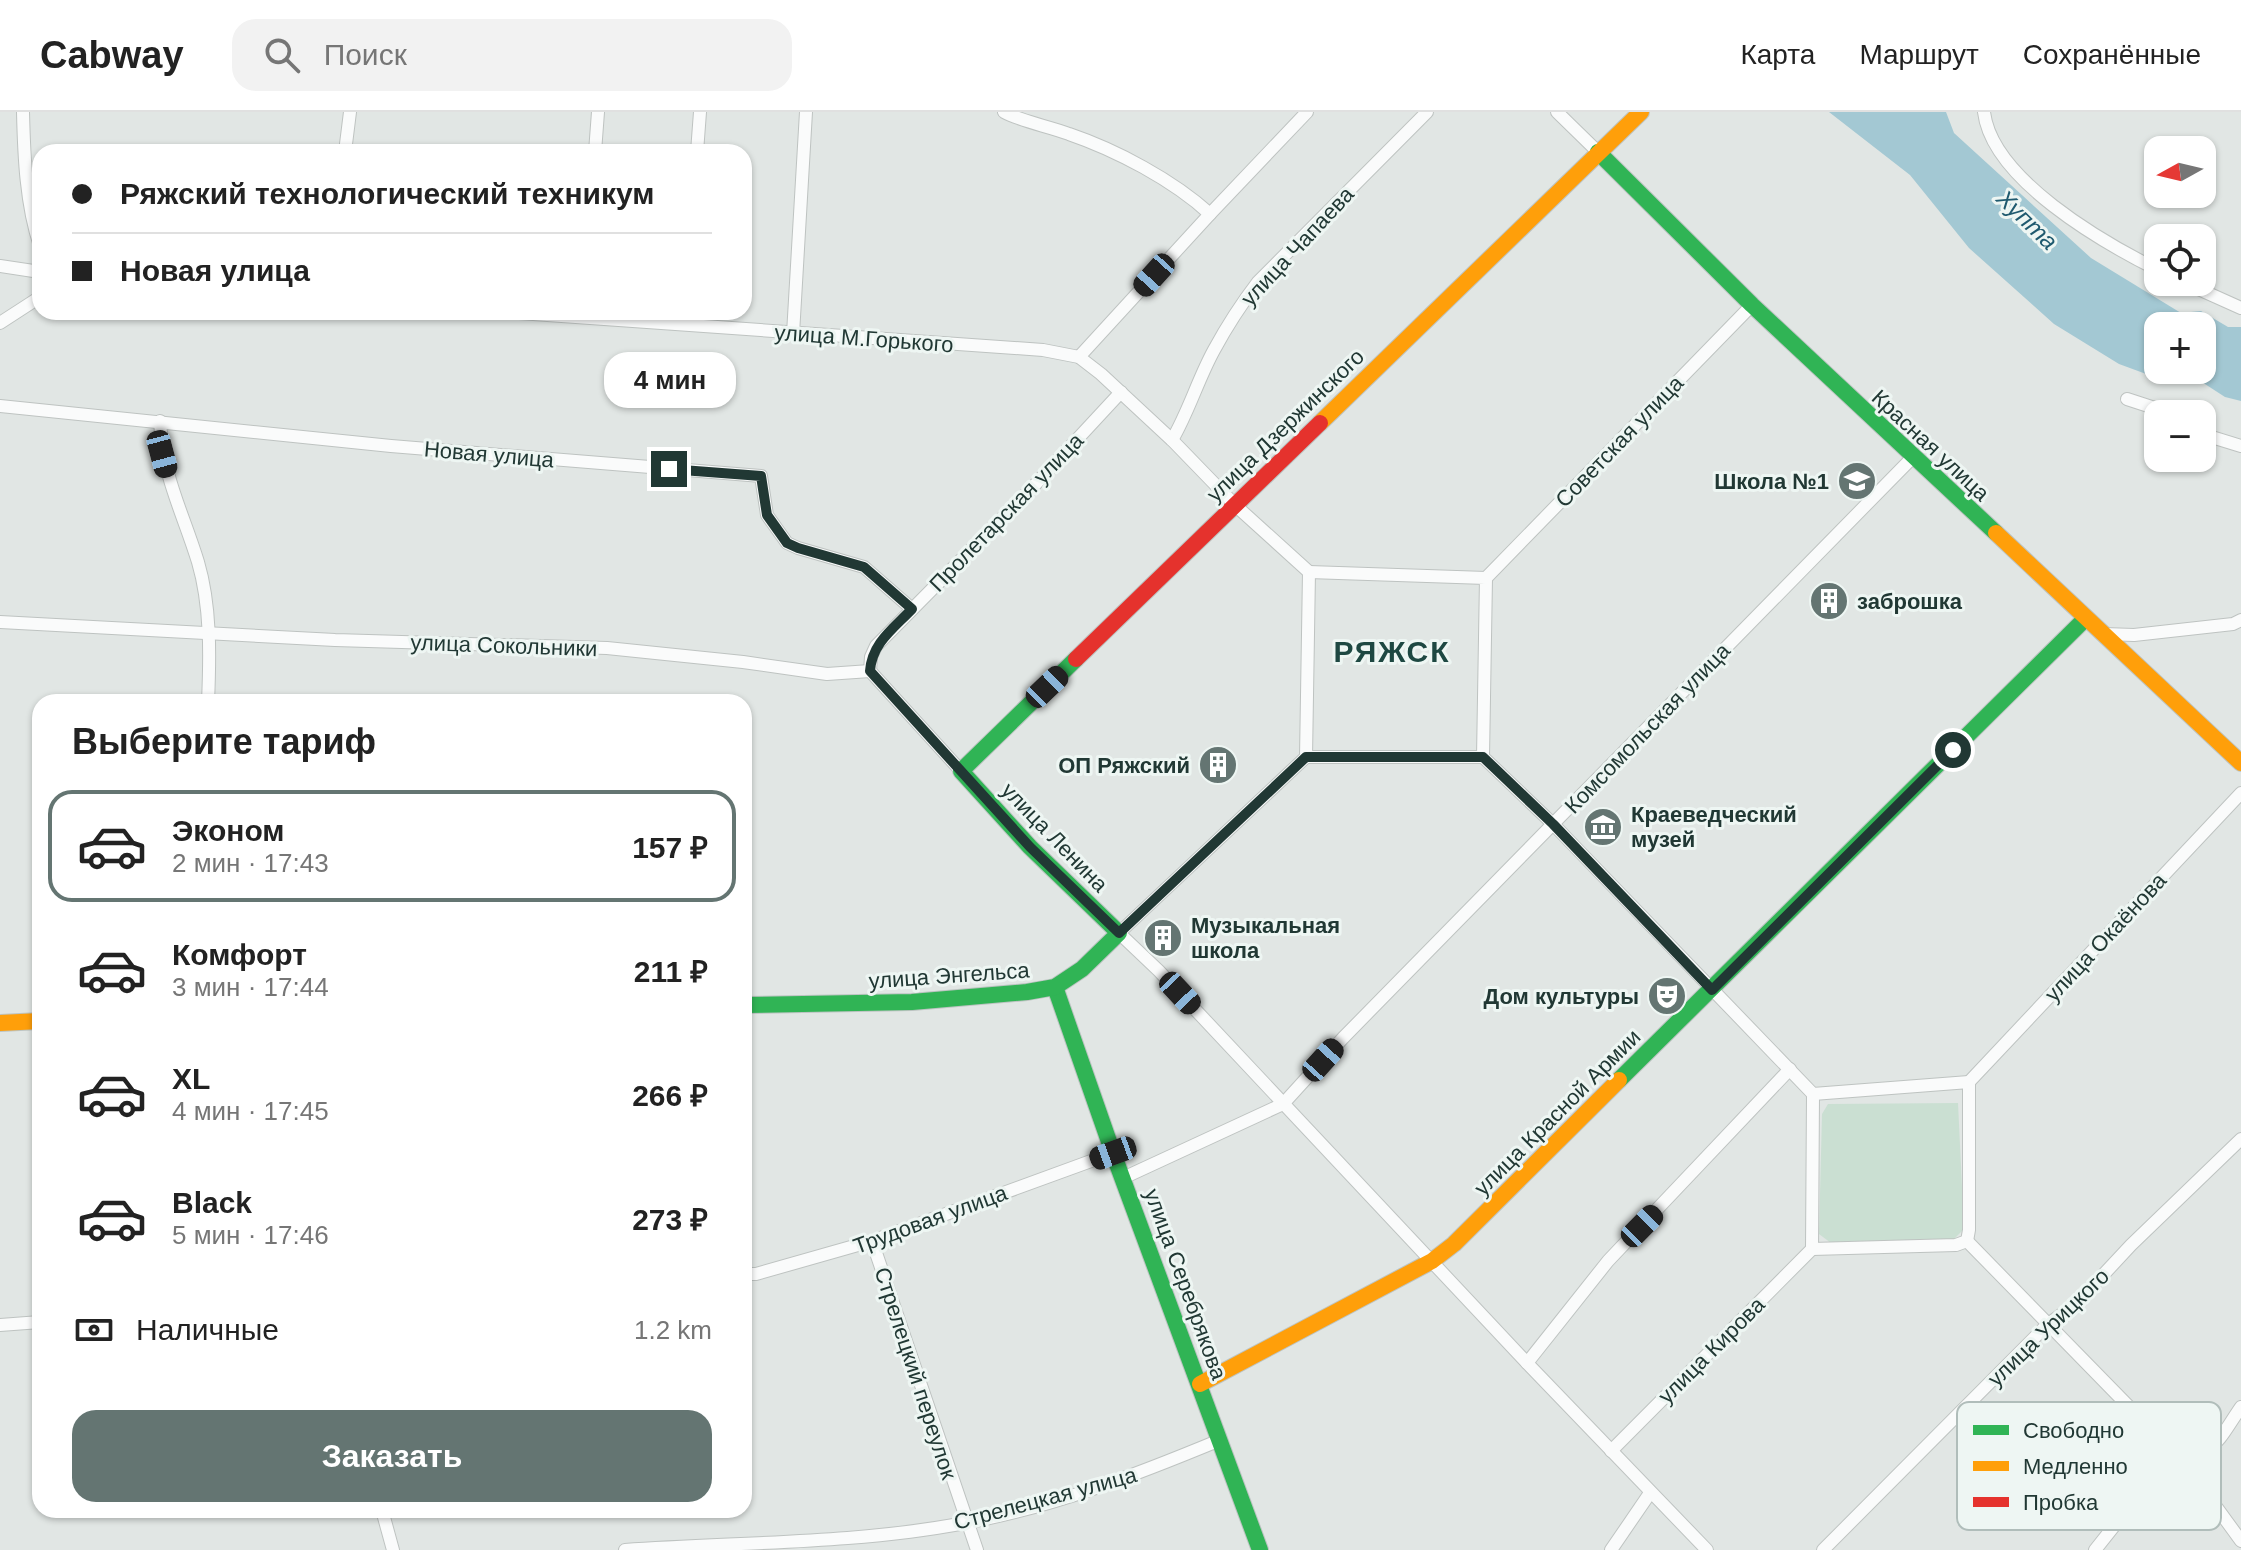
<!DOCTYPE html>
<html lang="ru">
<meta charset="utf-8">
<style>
body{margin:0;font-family:Arial,sans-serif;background:#f2f2f2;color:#222;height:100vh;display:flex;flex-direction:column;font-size:30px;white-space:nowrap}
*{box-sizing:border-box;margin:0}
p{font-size:26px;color:#767676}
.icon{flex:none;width:44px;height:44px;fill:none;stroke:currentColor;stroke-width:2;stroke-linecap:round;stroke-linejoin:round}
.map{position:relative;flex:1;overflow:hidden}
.sheet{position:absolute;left:32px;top:582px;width:720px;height:824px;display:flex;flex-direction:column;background:#fff;border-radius:24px;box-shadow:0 2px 6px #0004}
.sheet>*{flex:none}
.hud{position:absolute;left:32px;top:32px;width:720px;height:176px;border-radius:24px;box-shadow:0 2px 6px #0004;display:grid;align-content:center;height:176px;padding:0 40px;background:#fff}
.needle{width:52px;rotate:262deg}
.controls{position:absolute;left:2144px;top:24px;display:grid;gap:16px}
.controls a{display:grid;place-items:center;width:72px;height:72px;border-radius:16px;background:#fff;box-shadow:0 2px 6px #0004;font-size:40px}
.end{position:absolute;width:36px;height:36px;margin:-18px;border:10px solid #213834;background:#fff;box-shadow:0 0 0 4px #fff}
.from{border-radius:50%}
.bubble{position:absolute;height:56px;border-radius:24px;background:#fff;box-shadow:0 2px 6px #0004;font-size:26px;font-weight:700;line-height:56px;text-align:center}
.car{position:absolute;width:24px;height:48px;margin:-24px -12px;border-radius:10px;box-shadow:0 0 6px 2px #0007;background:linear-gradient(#222 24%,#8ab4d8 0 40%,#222 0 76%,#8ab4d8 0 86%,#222 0)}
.hud b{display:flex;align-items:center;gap:28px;height:76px;font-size:30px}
.hud b+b{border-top:2px solid #e0e0e0}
.hud i{width:20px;height:20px;background:#222}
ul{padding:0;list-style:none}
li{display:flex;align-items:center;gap:24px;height:112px;margin:0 16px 12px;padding:0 24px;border:4px solid transparent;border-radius:24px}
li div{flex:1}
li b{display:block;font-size:30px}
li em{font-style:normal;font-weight:700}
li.selected{border-color:#647572}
li>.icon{width:72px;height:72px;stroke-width:1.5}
h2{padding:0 40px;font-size:36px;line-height:96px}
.pay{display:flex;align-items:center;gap:20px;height:88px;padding:0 40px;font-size:30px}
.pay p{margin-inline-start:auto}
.action{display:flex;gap:16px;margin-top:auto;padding:16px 40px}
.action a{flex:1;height:92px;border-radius:24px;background:#647572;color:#fff;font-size:32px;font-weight:700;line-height:92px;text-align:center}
header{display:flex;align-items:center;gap:48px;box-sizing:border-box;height:112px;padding:0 40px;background:#fff;border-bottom:2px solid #e0e0e0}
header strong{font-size:38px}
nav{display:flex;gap:44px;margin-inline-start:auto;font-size:28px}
.search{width:560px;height:72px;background:#f2f2f2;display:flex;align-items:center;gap:20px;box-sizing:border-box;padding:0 28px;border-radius:24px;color:#767676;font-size:30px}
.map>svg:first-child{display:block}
.green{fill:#cadfd2}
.water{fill:#a3c8d3;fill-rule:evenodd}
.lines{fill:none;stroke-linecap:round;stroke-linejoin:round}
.street-casing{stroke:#bec3c1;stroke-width:14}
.fast-casing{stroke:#bdc4c2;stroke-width:18}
.slow-casing{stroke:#bdc4c2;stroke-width:18}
.jam-casing{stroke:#bdc4c2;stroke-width:18}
.street{stroke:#fafbfb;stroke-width:12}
.fast{stroke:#30b455;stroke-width:16}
.slow{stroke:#ff9f0a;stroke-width:16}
.jam{stroke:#e5322d;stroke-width:16}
.route{stroke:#213834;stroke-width:10}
.labels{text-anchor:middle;stroke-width:6;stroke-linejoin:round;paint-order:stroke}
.street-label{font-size:22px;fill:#213834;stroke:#eef6f3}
.poi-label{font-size:22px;font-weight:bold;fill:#213834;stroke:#eef6f3;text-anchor:end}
.water-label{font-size:24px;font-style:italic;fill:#1f5a6f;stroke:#eef6f3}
.district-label{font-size:30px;font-weight:bold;letter-spacing:2px;fill:#1e4842;stroke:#eef6f3}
.key{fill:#eef6f3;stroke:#b0bdba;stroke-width:2}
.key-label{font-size:22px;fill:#213834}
</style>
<header>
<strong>Cabway</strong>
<div class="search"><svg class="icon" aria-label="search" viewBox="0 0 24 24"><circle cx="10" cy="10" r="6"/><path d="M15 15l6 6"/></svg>Поиск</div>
<nav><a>Карта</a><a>Маршрут</a><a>Сохранённые</a></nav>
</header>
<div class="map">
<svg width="2241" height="1438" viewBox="0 0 2241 1438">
<rect width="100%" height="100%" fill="#e1e6e4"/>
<path class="green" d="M1958,991L1964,1117L1953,1128L1831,1131L1819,1122L1822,1002L1828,992Z"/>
<path class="water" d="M1829,0H1946L1954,21L2091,146L2181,201L2201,199L2228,215H2241V289L2225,285L2191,263L2157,266L2119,252L2054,212L1969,136L1910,63ZM2158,214H2202V258H2158Z"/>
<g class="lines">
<g class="street-casing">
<g id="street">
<path d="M23,0C24,43 26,93 40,134"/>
<path d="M1004,0C1023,10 1048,14 1069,22C1116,38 1173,68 1210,102"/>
<path d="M1557,0L1598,40"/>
<path d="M1984,0C1992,67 2102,130 2158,158"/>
<path d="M345,40L350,0"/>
<path d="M595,40L598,0"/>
<path d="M697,40L700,0"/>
<path d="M0,154L40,160"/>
<path d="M2183,170L2241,196"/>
<path d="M504,200L1043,238L1079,245L1101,262L1172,328L1235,393L1309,460"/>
<path d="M0,211L40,185"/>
<path d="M793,222L806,0"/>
<path d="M1079,245L1210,102L1307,0"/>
<path d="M2127,287L2173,302"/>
<path d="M0,294L391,334L761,364L767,403L787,431L798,436L864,455L912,497"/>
<path d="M160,309C163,366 182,398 198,450C211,494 210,544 208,590"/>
<path d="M2202,322L2241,334"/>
<path d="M1172,328C1189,299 1198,267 1214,238C1227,214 1242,191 1258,170L1427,0"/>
<path d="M1309,460L1486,466L1483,645"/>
<path d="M1486,466L1752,193"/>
<path d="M0,510L335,528L607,536L743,550L827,562L870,559L961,659"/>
<path d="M2104,522L2134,523L2233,512L2241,508"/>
<path d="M870,559L871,545L876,534L1032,376L1121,280"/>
<path d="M1306,645L1119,821L1159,859L1527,1251L1707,1438"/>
<path d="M1306,645L1309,460"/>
<path d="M1306,645H1483"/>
<path d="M1483,645L1553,712L1813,982"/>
<path d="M1969,970L2241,681"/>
<path d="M1123,1066L1283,992L1343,926L1912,346"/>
<path d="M872,1129L977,1438"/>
<path d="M1967,1129L2185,1352L2241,1429"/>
<path d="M1812,1137L1956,1133L1967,1129L1969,1118V970L1813,982"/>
<path d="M1812,1137L1813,982"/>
<path d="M744,1162H756L872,1129L1113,1041"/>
<path d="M0,1213L40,1210"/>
<path d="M1527,1251L1608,1149L1790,957"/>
<path d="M1611,1339L1812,1137"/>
<path d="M382,1398L393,1438"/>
<path d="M625,1438C738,1430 854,1432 965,1411C1053,1395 1138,1362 1220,1328"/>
<path d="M1611,1438L1650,1381"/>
<path d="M1823,1438L2047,1213L2076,1192L2131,1133L2241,1027"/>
<path d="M2095,1438L2165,1350L2167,1334C2215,1348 2216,1331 2241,1295"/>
</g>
</g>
<g class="fast-casing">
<g id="fast">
<path d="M1598,40L1752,193L1996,421"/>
<path d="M1055,875L1113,1041L1260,1438"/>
<path d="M744,893L912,890L1027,880L1055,875L1082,857L1119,821L1030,735L961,659L1076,547"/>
<path d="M1619,968L2085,507"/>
</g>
</g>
<g class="slow-casing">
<g id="slow">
<path d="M1320,311L1641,0"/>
<path d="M1996,421L2241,651"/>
<path d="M0,911L40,909"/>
<path d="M1200,1272L1432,1149L1454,1132L1619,968"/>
</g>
</g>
<g class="jam-casing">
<path id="jam" d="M1076,547L1320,311"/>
</g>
<use href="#street" class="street"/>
<use href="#fast" class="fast"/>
<use href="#slow" class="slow"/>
<use href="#jam" class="jam"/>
</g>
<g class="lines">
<path class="route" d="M669,357L761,364L767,403L787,431L798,436L864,455L912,497C893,517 872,531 870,559L1030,735L1119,821L1306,645H1483L1553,712L1712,878L1953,638"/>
</g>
<defs>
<g id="school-disc" transform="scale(2)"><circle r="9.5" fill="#647572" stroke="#eef6f3"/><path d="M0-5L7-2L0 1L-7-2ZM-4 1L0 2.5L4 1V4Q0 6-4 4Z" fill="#fff"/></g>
<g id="building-disc" transform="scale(2)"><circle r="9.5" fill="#647572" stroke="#eef6f3"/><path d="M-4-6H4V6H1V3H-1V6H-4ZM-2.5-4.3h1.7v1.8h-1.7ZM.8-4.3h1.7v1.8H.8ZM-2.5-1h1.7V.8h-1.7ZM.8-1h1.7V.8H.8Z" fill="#fff"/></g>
<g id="museum-disc" transform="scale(2)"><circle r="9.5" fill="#647572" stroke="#eef6f3"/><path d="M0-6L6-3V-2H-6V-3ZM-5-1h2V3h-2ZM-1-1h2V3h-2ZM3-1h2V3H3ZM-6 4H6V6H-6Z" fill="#fff"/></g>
<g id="theatre-disc" transform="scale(2)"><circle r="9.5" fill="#647572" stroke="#eef6f3"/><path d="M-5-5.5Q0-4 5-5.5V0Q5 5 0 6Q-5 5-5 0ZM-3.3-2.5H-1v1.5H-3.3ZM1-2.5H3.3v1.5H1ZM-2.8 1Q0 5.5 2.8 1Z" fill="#fff"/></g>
</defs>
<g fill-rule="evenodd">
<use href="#school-disc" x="1857" y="369"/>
<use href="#building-disc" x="1829" y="489"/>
<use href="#building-disc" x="1218" y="653"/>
<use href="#museum-disc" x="1603" y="715"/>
<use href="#building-disc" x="1163" y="826"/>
<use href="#theatre-disc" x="1667" y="884"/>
</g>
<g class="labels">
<g class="street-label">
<text transform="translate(1297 134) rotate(-47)" y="8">улица Чапаева</text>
<text transform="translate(864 226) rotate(4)" y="8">улица М.Горького</text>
<text transform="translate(1285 313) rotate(-44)" y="8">улица Дзержинского</text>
<text transform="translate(1619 329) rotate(-46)" y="8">Советская улица</text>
<text transform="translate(1931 333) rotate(43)" y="8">Красная улица</text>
<text transform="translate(489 342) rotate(5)" y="8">Новая улица</text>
<text transform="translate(1006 400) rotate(-46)" y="8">Пролетарская улица</text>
<text transform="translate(504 533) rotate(2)" y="8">улица Сокольники</text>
<text transform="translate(1647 616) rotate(-46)" y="8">Комсомольская улица</text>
<text transform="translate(1055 725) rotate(46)" y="8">улица Ленина</text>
<text transform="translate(2105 825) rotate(-47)" y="8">улица Окаёнова</text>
<text transform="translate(949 863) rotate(-4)" y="8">улица Энгельса</text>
<text transform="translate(1557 1000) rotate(-45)" y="8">улица Красной Армии</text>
<text transform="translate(930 1107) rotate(-20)" y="8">Трудовая улица</text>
<text transform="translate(1186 1172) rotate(70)" y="8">улица Серебрякова</text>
<text transform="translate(2048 1215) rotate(-44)" y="8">улица Урицкого</text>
<text transform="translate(1711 1238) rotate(-45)" y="8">улица Кирова</text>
<text transform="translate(916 1261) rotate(72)" y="8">Стрелецкий переулок</text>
<text transform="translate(1045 1386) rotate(-15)" y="8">Стрелецкая улица</text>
</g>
<g class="poi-label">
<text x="1829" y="377">Школа №1</text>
<text x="1857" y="497" text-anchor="start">заброшка</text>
<text x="1190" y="661">ОП Ряжский</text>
<text x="1631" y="710" text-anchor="start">Краеведческий<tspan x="1631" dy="25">музей</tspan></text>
<text x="1191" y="821" text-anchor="start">Музыкальная<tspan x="1191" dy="25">школа</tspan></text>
<text x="1639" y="892">Дом культуры</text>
</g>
<g class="water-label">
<text transform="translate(2027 108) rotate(44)" y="8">Хупта</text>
</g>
<g class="district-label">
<text x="1392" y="550">РЯЖСК</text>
</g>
</g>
<rect x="1957" y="1290" width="264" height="128" rx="12" class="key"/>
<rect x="1973" y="1313" width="36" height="10" fill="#30b455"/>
<rect x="1973" y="1349" width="36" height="10" fill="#ff9f0a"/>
<rect x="1973" y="1385" width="36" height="10" fill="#e5322d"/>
<g class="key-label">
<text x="2023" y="1326">Свободно</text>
<text x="2023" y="1362">Медленно</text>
<text x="2023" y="1398">Пробка</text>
</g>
</svg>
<div class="controls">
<a><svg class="needle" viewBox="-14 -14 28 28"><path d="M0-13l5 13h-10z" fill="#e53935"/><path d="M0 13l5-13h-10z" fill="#767676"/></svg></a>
<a><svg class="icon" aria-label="locate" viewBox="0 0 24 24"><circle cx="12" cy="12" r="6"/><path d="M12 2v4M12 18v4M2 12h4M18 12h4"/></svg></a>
<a>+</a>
<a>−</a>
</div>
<i class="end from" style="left:1953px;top:638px"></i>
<i class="end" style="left:669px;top:357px"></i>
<div class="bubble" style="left:604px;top:240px;width:132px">4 мин</div>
<i class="car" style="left:1154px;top:163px;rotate:222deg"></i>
<i class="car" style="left:162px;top:342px;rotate:165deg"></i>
<i class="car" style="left:1047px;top:575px;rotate:46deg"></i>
<i class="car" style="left:1180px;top:881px;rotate:137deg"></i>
<i class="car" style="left:1323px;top:948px;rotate:42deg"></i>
<i class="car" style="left:1113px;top:1041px;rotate:250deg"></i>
<i class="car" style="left:1642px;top:1114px;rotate:45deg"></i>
<div class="hud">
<b><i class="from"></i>Ряжский технологический техникум</b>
<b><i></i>Новая улица</b>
</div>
<section class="sheet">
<h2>Выберите тариф</h2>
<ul>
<li class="selected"><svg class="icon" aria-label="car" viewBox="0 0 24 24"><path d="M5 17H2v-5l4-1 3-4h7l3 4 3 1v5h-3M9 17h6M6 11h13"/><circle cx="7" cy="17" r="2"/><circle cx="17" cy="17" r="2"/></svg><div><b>Эконом</b><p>2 мин · 17:43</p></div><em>157 ₽</em></li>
<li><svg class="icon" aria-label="car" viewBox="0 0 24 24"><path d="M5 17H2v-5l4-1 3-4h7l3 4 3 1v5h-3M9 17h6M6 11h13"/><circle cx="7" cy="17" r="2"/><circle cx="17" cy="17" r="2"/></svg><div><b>Комфорт</b><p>3 мин · 17:44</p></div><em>211 ₽</em></li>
<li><svg class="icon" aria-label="car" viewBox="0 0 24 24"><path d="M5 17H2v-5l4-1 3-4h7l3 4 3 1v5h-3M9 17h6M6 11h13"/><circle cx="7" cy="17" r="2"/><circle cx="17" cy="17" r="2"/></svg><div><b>XL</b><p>4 мин · 17:45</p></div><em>266 ₽</em></li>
<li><svg class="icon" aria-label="car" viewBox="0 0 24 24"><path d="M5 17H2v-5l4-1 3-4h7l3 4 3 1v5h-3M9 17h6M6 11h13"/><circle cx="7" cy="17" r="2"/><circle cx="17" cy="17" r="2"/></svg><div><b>Black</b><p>5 мин · 17:46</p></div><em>273 ₽</em></li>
</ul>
<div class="pay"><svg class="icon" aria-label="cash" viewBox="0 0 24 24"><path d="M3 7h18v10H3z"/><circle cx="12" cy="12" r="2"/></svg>Наличные<p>1.2 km</p></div>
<div class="action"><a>Заказать</a></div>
</section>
</div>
